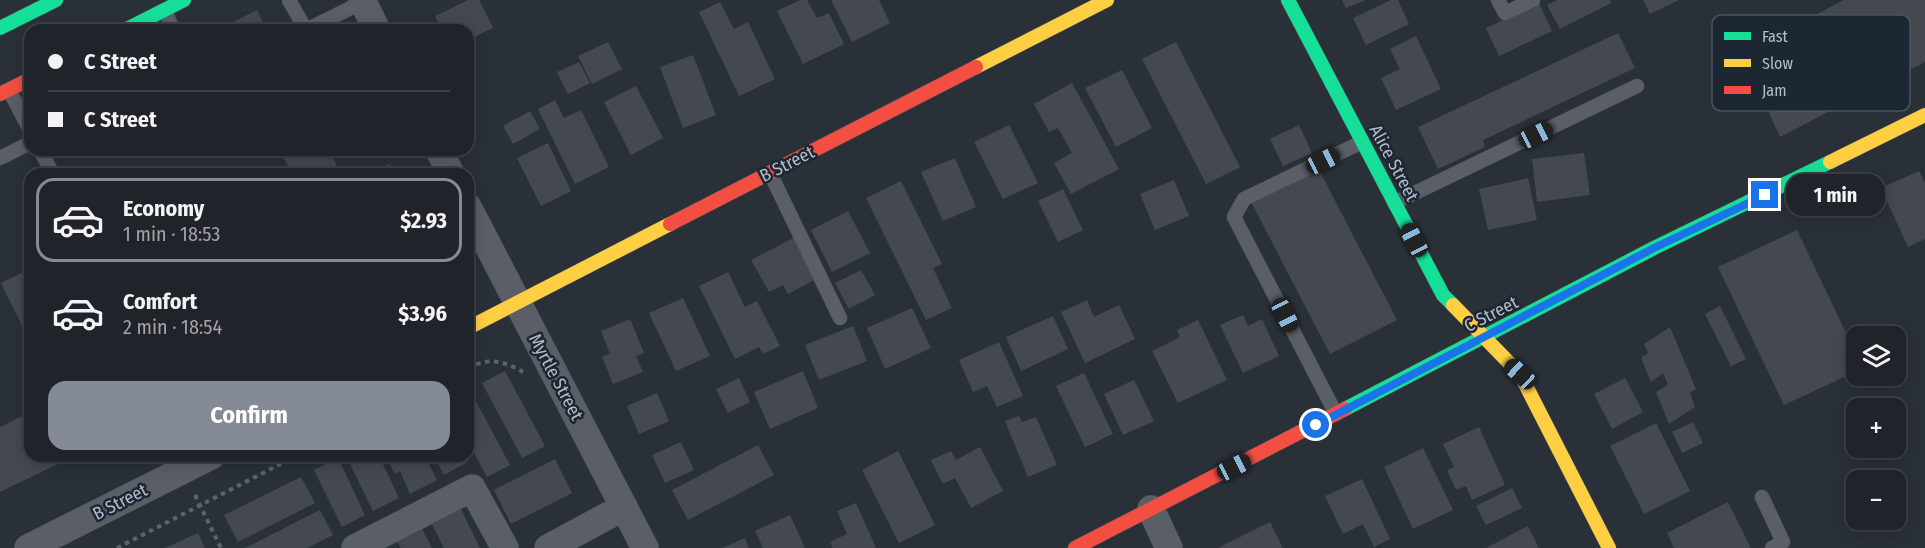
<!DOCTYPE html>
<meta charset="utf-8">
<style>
body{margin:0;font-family:"Fira Sans Condensed",sans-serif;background:#2d3036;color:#f1f3f6;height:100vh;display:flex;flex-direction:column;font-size:22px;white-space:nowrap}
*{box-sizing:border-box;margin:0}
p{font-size:20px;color:#a2a4a8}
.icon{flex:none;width:33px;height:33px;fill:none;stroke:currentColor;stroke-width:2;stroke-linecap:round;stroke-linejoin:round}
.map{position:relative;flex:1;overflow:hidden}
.panel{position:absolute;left:24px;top:168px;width:450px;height:294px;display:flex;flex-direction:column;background:#20242a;border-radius:18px;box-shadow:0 3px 15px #0003,0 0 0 2px #3d4147}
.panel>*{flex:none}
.banner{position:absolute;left:24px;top:24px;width:450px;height:132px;border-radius:18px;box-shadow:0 3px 15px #0003,0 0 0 2px #3d4147;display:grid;align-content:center;height:132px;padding:0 24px;background:#20242a}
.fabs{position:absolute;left:1846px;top:326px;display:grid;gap:12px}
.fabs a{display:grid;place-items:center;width:60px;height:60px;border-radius:12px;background:#20242a;box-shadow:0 3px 15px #0003,0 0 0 2px #3d4147;font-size:30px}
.end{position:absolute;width:27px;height:27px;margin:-14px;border:8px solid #1a73e8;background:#fff;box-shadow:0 0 0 3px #fff}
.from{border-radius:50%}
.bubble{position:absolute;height:42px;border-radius:18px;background:#20242a;box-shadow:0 3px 15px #0003,0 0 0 2px #3d4147;font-size:20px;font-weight:700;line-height:42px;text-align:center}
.car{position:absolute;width:18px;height:36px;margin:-18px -9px;border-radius:8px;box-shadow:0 0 4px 2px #0007;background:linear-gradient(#222 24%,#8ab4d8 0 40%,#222 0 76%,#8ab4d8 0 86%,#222 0)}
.banner b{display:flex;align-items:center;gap:21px;height:57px;font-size:22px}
.banner b+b{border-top:2px solid #3d4147}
.banner i{width:15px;height:15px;background:#f1f3f6}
ul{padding:10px 0 0;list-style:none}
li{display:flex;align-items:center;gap:18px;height:84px;margin:0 12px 9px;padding:0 12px;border:3px solid transparent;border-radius:18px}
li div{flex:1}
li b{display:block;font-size:22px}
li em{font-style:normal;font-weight:700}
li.active{border-color:#848b96}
li>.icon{width:54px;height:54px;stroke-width:1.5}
.button{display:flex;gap:12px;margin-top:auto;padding:12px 24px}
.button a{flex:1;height:69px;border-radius:18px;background:#848b96;color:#fff;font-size:24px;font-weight:700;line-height:69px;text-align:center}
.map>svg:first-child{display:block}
.building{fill:#444950}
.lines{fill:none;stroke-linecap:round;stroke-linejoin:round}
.lane-casing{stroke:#484c53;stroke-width:15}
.street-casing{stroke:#484c53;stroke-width:28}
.fast-casing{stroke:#484c53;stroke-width:15}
.slow-casing{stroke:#484c53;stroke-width:15}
.jam-casing{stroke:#484c53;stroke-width:15}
.path{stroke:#5d636a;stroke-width:4;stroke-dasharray:4.5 4.5;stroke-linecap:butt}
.lane{stroke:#5a5e66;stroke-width:14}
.street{stroke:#5a5e66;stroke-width:27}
.fast{stroke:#16e098;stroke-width:14}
.slow{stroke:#ffcf43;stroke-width:14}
.jam{stroke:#f24e42;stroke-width:14}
.route{stroke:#1a73e8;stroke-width:8}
.labels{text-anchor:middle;stroke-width:5;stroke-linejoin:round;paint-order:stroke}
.street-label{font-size:18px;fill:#b4bcc9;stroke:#1d2633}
.key{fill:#1d2633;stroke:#4a5360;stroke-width:1.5}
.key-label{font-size:16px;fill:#b4bcc9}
</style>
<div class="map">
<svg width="1925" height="548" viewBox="0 0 1925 548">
<rect width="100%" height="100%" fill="#2a3038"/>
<g class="building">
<path d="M468,0H479L493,28L468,40V30H442L435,16Z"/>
<path d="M800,0H807L817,18L829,13L844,44L803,64L777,11Z"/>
<path d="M831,0H879L890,23L852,42Z"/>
<path d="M1342,0H1366L1346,8Z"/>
<path d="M1391,0H1398L1409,24L1366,45L1353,18Z"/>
<path d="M1557,0H1610L1611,3L1560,29L1547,5Z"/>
<path d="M1643,0H1679L1650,14Z"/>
<path d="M1844,0H1925V62L1780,137L1742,53Z"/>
<path d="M720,2L734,29L748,22L775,79L739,96L699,12Z"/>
<path d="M1539,3L1552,31L1499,56L1486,28Z"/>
<path d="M257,10L267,30H217Z"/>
<path d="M1618,33L1635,68L1483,140L1485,147L1438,169L1418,127Z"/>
<path d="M1416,36L1441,89L1396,110L1381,78L1400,69L1390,49Z"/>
<path d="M608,42L622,69L592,84L578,56Z"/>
<path d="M1176,42L1240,167L1206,184L1142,59Z"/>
<path d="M693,55L716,115L683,128L660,67Z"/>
<path d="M579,62L590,83L568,94L557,72Z"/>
<path d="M1122,70L1152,128L1116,147L1085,88Z"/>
<path d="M1072,83L1119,169L1071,194L1054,163L1072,153L1058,128L1049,132L1034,104Z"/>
<path d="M636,86L663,138L631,155L604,102Z"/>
<path d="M555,100L564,118L581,110L609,167L575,184L538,109Z"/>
<path d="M530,111L540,129L513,144L503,126Z"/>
<path d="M1009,125L1038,183L1003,199L974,142Z"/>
<path d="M1299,125L1312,153L1283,166L1270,139Z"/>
<path d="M548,143L571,191L541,206L517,158Z"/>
<path d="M288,150H329L338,168L326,174H292L281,153Z"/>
<path d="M1584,153L1590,195L1537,202L1532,159Z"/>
<path d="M955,158L976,207L943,221L921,172Z"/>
<path d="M390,164L395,174H367Z"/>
<path d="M1317,166L1397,320L1330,354L1250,200Z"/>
<path d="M1919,171L1925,183V239L1908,247L1881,188Z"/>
<path d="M1528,178L1537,220L1488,230L1479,189Z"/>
<path d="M1174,180L1189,216L1155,230L1140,194Z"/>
<path d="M901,181L942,264L933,268L952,308L926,320L866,198Z"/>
<path d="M1063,189L1083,230L1058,242L1038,201Z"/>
<path d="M848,211L870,253L832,272L811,230Z"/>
<path d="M1797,230L1857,356V371L1784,405L1718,267Z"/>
<path d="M795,237L818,278L788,294L783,285L769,292L751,260Z"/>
<path d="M30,269V342L1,283Z"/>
<path d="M861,270L875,295L849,309L835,283Z"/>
<path d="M728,272L745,307L757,301L780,346L763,354L759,347L735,359L699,286Z"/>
<path d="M683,298L710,356L676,371L649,313Z"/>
<path d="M1087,300L1094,317L1119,305L1135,339L1085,363L1061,312Z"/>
<path d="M1720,306L1746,359L1731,366L1705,314Z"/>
<path d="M912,308L931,348L885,369L867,328Z"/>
<path d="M1243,315L1248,326L1262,319L1279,356L1243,373L1220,325Z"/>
<path d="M1053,316L1068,349L1021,371L1006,337Z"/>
<path d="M630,319L644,353L636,356L643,372L613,384L602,357L610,354L601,331Z"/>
<path d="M1198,320L1227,380L1178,403L1152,351L1180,337L1177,330Z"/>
<path d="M853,326L867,361L819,380L805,345Z"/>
<path d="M1670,327L1696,389L1690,393L1695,407L1669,424L1656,392L1668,385L1663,373L1651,382L1641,358L1648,353L1644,344Z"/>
<path d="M999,342L1023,396L997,407L987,386L973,392L959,360Z"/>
<path d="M505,371L545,446L522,458L482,383Z"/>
<path d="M803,371L818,408L770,429L754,392Z"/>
<path d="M1084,373L1113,434L1085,447L1056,386Z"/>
<path d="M739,378L750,402L728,413L716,389Z"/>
<path d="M1625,378L1643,412L1612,429L1594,394Z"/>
<path d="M1134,380L1154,421L1123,435L1104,394Z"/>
<path d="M470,390L510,465L487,477L468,442V391Z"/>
<path d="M657,393L669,421L639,434L627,406Z"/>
<path d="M30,412V456H74L0,492V427Z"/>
<path d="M1019,416L1022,422L1036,417L1057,465L1028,477L1005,421Z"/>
<path d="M1693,422L1703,443L1682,453L1672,432Z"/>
<path d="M1656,423L1690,491L1644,514L1610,446Z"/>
<path d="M1479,427L1505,485L1472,500L1466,486L1456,490L1447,470L1454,467L1443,444Z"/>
<path d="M681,442L694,470L665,483L652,455Z"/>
<path d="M758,445L774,475L688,520L672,490Z"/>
<path d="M980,447L1003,491L971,508L955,478L943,484L931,460L951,451L956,460Z"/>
<path d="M1423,448L1453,510L1413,529L1384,467Z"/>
<path d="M898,451L935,525L899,543L862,470Z"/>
<path d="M346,456H379L399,498L373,511Z"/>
<path d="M386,456H425L437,480L410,494L400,471L395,474Z"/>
<path d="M434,456H465L468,462L444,475Z"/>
<path d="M338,458L365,515L342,527L314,470Z"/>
<path d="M555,459L572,493L511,524L494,490Z"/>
<path d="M301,477L315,503L238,542L224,515Z"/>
<path d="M1362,479L1390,539L1374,547L1363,524L1343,534L1325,496Z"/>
<path d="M1512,488L1522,508L1486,525L1476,506Z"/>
<path d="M1728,502L1751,548H1674L1667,533Z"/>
<path d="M856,503L876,548H833L830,542L847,534L837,511Z"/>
<path d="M459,505L480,548H444L430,520Z"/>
<path d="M320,510L333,535L307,548H245Z"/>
<path d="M790,515L805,548H763L755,531Z"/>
<path d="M1270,522L1283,548H1218Z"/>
<path d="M420,525L432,548H401L395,538Z"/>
<path d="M1528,526L1539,548H1486Z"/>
<path d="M198,533L205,548H165Z"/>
<path d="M745,538L749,548H722Z"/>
</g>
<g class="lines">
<g class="lane-casing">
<g id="lane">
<path d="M289,0L306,30L363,2"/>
<path d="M1498,0L1505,13L1533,0"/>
<path d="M165,10L173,30"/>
<path d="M9,90L30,130"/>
<path d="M40,150L53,174"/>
<path d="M0,158L30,143"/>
<path d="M770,173L840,318"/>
<path d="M1394,203L1637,86"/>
<path d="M1336,414L1234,217L1244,199L1362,142"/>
<path d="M1762,497L1783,542L1772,548"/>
</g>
</g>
<g class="street-casing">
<g id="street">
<path d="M362,0L377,30"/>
<path d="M439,150L451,174"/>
<path d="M468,207L645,548"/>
<path d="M1151,509L1169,548"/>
<path d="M28,548L211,456"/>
<path d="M355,548L472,488L505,548"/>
<path d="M548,548L624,507"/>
</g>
</g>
<g class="fast-casing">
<g id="fast">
<path d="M1288,0L1443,295L1453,305"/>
<path d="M0,28L56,0"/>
<path d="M125,30L184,0"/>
<path d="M1345,409L1654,248L1830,162"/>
</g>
</g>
<g class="slow-casing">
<g id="slow">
<path d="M976,67L1107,0"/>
<path d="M1830,162L1925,115"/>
<path d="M1453,305L1520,374L1609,548"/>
<path d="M468,328L670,224"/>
</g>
</g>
<g class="jam-casing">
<g id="jam">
<path d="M0,94L30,79"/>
<path d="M670,224L976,67"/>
<path d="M1075,548L1345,409"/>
</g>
</g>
<g class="path">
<path d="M468,368C489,357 504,361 523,372"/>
<path d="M195,495L221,548"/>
<path d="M117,548L296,456"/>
</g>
<use href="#lane" class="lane"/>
<use href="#street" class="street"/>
<use href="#fast" class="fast"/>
<use href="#slow" class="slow"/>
<use href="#jam" class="jam"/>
</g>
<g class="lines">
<path class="route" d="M1316,425L1654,248L1765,195"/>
</g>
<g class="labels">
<g class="street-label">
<text transform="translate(1394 163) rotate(62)" y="6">Alice Street</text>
<text transform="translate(787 164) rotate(-27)" y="6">B Street</text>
<text transform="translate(1491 314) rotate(-27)" y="6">C Street</text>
<text transform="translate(556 377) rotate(62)" y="6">Myrtle Street</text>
<text transform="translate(120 502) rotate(-27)" y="6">B Street</text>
</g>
</g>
<rect x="1712" y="15" width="198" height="96" rx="9" class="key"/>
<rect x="1724" y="32" width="27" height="8" fill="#16e098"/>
<rect x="1724" y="59" width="27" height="8" fill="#ffcf43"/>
<rect x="1724" y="86" width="27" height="8" fill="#f24e42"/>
<g class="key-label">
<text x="1762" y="42">Fast</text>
<text x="1762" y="69">Slow</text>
<text x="1762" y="96">Jam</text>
</g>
</svg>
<div class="fabs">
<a><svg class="icon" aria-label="layers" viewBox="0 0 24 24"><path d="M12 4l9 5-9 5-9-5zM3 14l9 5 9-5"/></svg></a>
<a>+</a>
<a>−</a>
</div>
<i class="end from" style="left:1316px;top:425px"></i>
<i class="end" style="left:1765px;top:195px"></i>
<div class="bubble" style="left:1786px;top:174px;width:99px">1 min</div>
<i class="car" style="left:1536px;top:135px;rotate:64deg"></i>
<i class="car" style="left:1323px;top:161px;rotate:64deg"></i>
<i class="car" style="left:1414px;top:240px;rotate:332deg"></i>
<i class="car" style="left:1285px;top:315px;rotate:153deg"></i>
<i class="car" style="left:1520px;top:374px;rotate:313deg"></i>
<i class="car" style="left:1234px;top:467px;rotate:63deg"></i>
<div class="banner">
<b><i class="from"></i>C Street</b>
<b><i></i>C Street</b>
</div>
<section class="panel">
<ul>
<li class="active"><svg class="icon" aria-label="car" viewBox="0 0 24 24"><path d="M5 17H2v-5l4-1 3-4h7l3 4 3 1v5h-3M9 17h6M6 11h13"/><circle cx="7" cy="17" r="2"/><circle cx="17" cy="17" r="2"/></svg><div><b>Economy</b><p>1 min · 18:53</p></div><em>$2.93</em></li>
<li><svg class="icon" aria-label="car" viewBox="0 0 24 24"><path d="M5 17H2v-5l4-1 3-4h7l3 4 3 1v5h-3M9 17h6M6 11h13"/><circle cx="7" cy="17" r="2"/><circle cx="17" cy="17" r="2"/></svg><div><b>Comfort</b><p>2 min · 18:54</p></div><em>$3.96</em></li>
</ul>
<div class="button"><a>Confirm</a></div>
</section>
</div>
